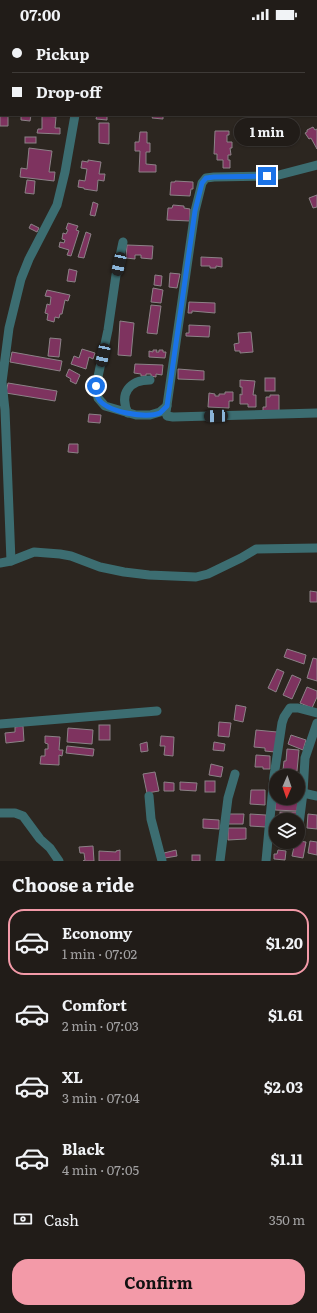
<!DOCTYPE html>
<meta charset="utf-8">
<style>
body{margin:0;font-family:Literata,serif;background:#2d2925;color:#f1f3f6;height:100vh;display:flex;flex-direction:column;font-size:15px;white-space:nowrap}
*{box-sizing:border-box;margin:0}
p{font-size:13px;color:#a2a1a2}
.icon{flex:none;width:22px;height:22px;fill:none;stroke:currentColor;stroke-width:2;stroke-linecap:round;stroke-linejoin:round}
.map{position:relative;height:833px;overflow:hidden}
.details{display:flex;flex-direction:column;background:#211c18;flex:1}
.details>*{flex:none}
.banner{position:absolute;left:0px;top:0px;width:317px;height:88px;box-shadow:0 1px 3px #0004,0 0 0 1px #3e3a37;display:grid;align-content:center;height:88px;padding:0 12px;background:#211c18}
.needle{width:26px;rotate:182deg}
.controls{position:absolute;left:269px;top:741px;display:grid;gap:8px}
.controls a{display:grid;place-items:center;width:36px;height:36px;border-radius:50%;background:#211c18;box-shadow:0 1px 3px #0004,0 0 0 1px #3e3a37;font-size:20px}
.end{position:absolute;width:18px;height:18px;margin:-9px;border:5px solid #1a73e8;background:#fff;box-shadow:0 0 0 2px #fff}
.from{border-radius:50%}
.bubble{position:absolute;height:28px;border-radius:14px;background:#211c18;box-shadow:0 1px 3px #0004,0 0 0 1px #3e3a37;font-size:13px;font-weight:700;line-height:28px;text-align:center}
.car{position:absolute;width:12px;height:24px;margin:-12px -6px;border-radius:5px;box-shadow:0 0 3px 1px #0007;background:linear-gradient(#222 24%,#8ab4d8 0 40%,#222 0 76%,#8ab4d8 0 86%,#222 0)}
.banner b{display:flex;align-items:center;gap:14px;height:38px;font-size:15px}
.banner b+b{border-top:1px solid #3e3a37}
.banner i{width:10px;height:10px;background:#f1f3f6}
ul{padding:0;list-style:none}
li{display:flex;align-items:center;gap:12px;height:66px;margin:0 8px 6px;padding:0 4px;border:2px solid transparent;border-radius:16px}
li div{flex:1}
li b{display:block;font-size:15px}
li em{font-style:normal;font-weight:700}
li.active{border-color:#f39aa8}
li>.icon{width:36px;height:36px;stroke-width:1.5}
h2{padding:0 12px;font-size:18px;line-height:48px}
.pay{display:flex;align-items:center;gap:10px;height:44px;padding:0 12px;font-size:15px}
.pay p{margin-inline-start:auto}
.cta{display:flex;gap:8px;margin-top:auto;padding:8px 12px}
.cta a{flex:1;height:46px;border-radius:16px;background:#f39aa8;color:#111;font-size:16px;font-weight:700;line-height:46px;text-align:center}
.status{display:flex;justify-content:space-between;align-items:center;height:28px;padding:0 20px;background:#211c18;direction:ltr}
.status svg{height:11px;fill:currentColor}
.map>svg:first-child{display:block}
.building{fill:#7e335f;stroke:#8c8287}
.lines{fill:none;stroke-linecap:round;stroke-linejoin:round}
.minor{stroke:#3c6d71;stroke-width:9}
.route{stroke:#1a73e8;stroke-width:5}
</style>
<div class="status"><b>07:00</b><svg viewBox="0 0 49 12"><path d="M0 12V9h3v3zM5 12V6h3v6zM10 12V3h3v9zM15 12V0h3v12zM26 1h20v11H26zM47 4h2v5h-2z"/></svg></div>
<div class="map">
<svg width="317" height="833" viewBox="0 0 317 833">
<rect width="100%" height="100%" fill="#2c2620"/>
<g class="building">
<path d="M0,81H1V87H8V98H0Z"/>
<path d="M21,87H31L30,93L21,92Z"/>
<path d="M97,87H107V92L96,91Z"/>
<path d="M150,87H163V91L152,90L153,88Z"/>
<path d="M42,88L56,89L55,100H60V106L37,105L38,101H42Z"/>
<path d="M99,95H109V116L99,115Z"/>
<path d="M313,99L315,102L317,101V121L311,110L309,111L305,105L307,104V102Z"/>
<path d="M281,101L283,109L266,113L264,105Z"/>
<path d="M215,103H229V107H227V114H232V120H230L231,127H228V132H230V140H223V132H217V126H214Z"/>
<path d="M140,104H147V115H150V124H146V136L156,137V144H139L140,123H135V114H139Z"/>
<rect x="25" y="109" width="11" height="6"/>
<path d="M29,120L52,123L49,144H55L54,153L20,149L21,140L27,141Z"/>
<path d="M88,132L101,134L99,146H105L104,153L98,152L97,163L84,161V160L78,159L79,152L85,153L87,141L81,140L82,133L88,134Z"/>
<path d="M27,152L35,153L34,166L25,165Z"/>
<path d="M175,153L193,154V161H191L190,168L170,167L171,154H175Z"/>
<path d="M317,167V179L313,180L309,170Z"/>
<path d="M93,174L98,176L95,188L90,187Z"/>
<path d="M173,177L184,178V180L190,181V193L167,192L168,180H172Z"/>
<path d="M68,195L78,198L76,202L79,203L71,228L67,227L69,222L59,219L60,214L64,215L65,212L62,211L63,205L66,206L68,202L66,201Z"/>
<path d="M31,196L39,200L37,204L29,200Z"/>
<path d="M86,204L91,206L84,230L78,229Z"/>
<path d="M127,217L153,218L152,231L141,230V227H135V231L126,230Z"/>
<path d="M201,229L222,230V239L216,238V240H210V238H201Z"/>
<path d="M69,241L77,243L75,254L67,253Z"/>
<path d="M170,245L180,246L177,260L169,259Z"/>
<path d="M155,247L162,248L161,258L154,257Z"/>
<path d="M153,260L163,262L161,275L151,274Z"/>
<path d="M47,262L70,267L68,273L65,272L62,286H60L59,290L55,289L54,294L47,292L48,286L45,285L47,276L50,277L51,269L45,268Z"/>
<path d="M189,274L215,275V285L192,283V285H188Z"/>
<path d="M151,277L161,278L157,306L147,305Z"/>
<path d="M120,293L134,295L131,328L118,327Z"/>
<path d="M189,297L210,298L209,309L186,308V305H189Z"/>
<path d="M251,304L253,324L240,325V323H235L234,316L239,315L238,305Z"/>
<path d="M50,310L61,311L59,329L48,328Z"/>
<path d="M82,321L95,325L93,331L89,329L86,341L71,336L74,328L79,330Z"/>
<path d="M153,322H157L156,324H159V322H163V324H166L165,330L149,329V323L153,324Z"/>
<path d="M12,324L62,333L60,343L10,334Z"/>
<path d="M135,336L163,337L162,347L156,346V349L151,348V346H146V348H141V346L134,345Z"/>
<path d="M69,341L80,347L76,356L70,353L71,351L66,348Z"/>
<path d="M178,341L204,343V352L178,351Z"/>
<rect x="265" y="350" width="10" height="13"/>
<path d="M240,352L255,353L253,367H256V379H248V376H240V366L242,367V359H240Z"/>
<path d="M8,355L57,363L55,373L6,365Z"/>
<path d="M225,364H233V373H229V380L208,379L209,365L215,366V368H219V366H225Z"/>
<path d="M270,367H279V384L263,385V379H266V369H270Z"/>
<path d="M89,386L101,387L100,395L88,394Z"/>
<path d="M69,416H78V425L68,424Z"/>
<path d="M310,563L317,564V574H310Z"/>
<path d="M287,621L306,627L304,636L284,629Z"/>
<path d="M313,630L317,631V653L307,650Z"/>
<path d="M277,641L284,644L276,664L268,660Z"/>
<path d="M292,647L301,651L292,671L283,667Z"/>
<path d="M307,659L317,663V669L312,680L300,675Z"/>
<path d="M236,677L246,679L243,694L234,692Z"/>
<path d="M219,694L231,695L229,709L218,708Z"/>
<rect x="99" y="697" width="11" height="15"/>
<path d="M23,698L24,713L6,715L5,705L15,704V699Z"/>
<path d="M68,700L93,702L92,716L67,714Z"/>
<path d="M256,702L277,704L275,724L265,723V720L254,719Z"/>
<path d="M291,707L306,712L303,722L288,716Z"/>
<path d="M45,708L60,709L59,722H63L62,728L59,727V737L40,736L41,728H45V721H48V716L45,715Z"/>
<path d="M161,708L174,709L173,728L164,727L165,718H160Z"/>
<path d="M147,714L148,723L141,724L140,716Z"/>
<path d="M214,714L225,716L224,723L213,722Z"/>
<path d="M67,718L94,721L93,728L66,725Z"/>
<path d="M287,721L299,722L297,743L283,742L284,733H286Z"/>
<path d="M256,727L270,728V741H263V739H255Z"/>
<path d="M211,736L223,739L221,749L209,747Z"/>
<path d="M155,744L159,763L147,765L143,746Z"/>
<rect x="205" y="753" width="10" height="11"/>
<path d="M164,754L174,755V763H164Z"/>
<path d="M180,754L197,755L196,763L180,762Z"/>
<path d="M251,762H265V777L250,776Z"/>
<path d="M276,770L298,771L297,783L275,782Z"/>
<rect x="280" y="784" width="18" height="8"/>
<path d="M226,786H244L243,796H226Z"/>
<path d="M250,786L266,787V799L250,798Z"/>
<path d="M308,786L317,787V801L307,800Z"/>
<path d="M203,791L219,792V801L203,800Z"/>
<path d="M228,800H246V811L228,812Z"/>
<path d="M298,813L306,814L303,830L292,828L295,814H298Z"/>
<path d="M310,813L317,814V827L308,825Z"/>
<path d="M93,818L94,833H83L85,832L84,825H80L79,819Z"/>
<path d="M120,822V833H99V823L116,824V823Z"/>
<path d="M176,822L177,828L165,830L164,825Z"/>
<path d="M278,822L286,823L285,832L274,831V826H277Z"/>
<rect x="192" y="827" width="8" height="6"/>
</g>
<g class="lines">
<g class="minor">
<path d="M269,0L270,1"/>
<path d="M89,1V0"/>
<path d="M170,1V0"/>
<path d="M316,75L317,77"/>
<path d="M317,137L275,148L214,149L206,150L202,155L195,183L166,384L167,388L173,389L317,385"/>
<path d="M123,214L116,247L108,302L96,358L98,370L105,378L136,387H150L160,384L167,378"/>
<path d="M128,385C119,366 129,352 150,352"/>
<path d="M11,533L5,382L2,354L9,300L21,251L29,231L57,177L65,144L75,87"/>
<path d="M0,535L11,533L34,524L60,526L71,528L100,539L124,544L149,547L196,549L208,546L241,530L256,521L317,520"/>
<path d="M0,696L157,683"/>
<path d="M303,765L317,768"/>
<path d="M149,768L151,791L162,833"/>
<path d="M0,785H15L23,788L40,811L50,820L59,833"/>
<path d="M299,796L303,765L305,730L317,695"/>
<path d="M220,833L228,770L235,746"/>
<path d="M266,833L274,748L282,695L284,689L290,680H298L317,685"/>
</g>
</g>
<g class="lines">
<path class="route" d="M96,358C96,362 96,367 98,370C105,384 147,391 160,385C162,383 165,380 167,378L195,183L202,155L206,150L214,149L267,148"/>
</g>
</svg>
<div class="controls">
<a><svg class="needle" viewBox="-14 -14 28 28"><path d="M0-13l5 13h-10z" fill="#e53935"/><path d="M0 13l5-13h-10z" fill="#a2a1a2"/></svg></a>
<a><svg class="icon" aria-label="layers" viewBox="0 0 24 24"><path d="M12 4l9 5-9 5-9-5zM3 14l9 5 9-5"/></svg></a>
</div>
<i class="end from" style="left:96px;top:358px"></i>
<i class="end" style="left:267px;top:148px"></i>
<div class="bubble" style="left:234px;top:90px;width:66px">1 min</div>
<i class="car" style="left:119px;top:236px;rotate:192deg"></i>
<i class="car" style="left:103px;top:327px;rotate:192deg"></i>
<i class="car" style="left:216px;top:388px;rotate:268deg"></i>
<div class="banner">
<b><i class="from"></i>Pickup</b>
<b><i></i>Drop-off</b>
</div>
</div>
<section class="details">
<h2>Choose a ride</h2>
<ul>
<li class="active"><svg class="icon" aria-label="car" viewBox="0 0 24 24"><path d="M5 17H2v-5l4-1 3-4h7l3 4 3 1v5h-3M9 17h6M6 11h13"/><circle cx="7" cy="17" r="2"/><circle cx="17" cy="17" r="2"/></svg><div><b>Economy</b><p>1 min · 07:02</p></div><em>$1.20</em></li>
<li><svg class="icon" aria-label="car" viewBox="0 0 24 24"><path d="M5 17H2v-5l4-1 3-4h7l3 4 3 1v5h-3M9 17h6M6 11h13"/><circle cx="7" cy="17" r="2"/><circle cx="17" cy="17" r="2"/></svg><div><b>Comfort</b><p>2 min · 07:03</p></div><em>$1.61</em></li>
<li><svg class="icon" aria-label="car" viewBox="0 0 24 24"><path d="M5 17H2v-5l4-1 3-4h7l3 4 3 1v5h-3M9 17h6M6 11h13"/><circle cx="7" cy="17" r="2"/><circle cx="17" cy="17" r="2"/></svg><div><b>XL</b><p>3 min · 07:04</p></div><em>$2.03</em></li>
<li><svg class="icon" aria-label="car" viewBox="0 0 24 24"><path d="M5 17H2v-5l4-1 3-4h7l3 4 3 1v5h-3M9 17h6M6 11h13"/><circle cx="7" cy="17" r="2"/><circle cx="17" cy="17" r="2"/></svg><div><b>Black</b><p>4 min · 07:05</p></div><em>$1.11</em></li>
</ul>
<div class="pay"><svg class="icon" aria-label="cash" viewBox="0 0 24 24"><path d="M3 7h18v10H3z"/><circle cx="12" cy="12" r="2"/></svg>Cash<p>350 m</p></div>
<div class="cta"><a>Confirm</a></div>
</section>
